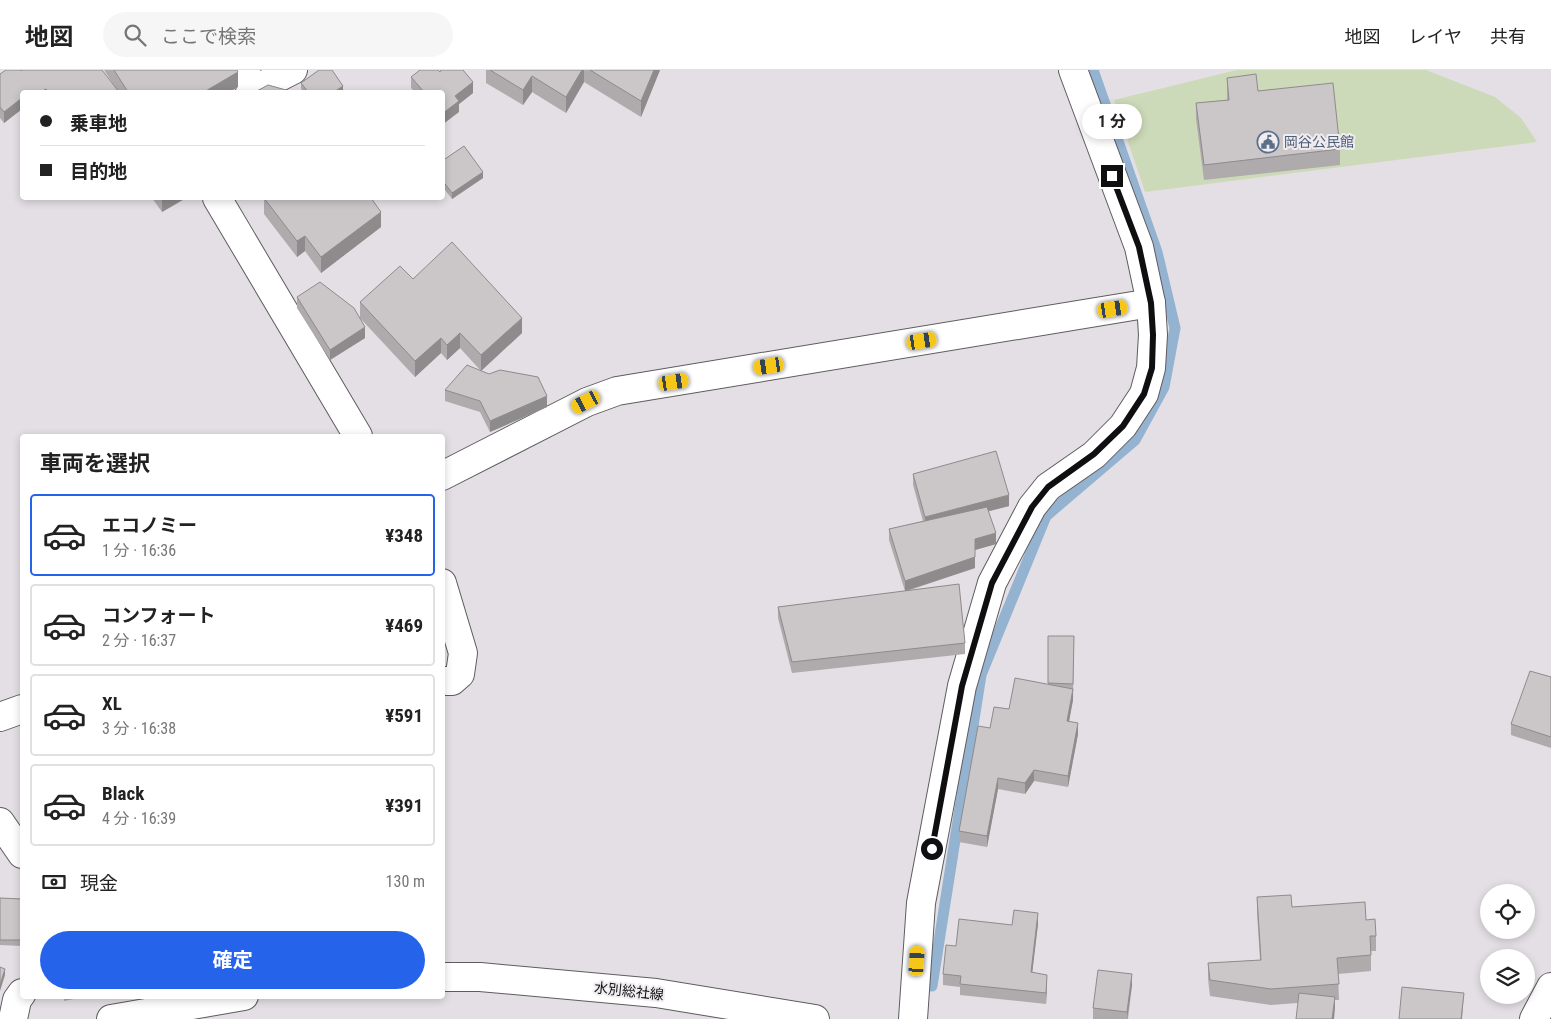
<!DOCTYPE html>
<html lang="ja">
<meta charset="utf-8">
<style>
body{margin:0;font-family:"Roboto Condensed","Noto Sans JP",sans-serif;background:#f6f6f6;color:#222;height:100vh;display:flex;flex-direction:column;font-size:19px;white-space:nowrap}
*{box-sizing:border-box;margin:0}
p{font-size:16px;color:#767676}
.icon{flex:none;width:28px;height:28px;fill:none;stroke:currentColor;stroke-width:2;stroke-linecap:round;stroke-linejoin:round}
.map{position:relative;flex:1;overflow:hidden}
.sheet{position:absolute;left:20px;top:364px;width:425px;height:565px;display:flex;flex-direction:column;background:#fff;border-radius:5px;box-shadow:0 2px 8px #0003}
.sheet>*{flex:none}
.hud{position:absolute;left:20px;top:20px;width:425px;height:110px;border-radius:5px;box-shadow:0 2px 8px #0003;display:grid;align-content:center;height:110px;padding:0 20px;background:#fff}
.tools{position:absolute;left:1480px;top:814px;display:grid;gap:10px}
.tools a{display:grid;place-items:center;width:55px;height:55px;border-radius:50%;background:#fff;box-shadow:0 2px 8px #0003;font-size:25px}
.end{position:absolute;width:22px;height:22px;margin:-11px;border:6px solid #0f0e10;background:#fff;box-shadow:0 0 0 2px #fff}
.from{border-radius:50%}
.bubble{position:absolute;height:35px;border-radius:18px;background:#fff;box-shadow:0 2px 8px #0003;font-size:16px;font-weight:700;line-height:35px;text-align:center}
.car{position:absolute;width:15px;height:30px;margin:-15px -8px;border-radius:6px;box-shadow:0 0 4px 1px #0007;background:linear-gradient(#f5c518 24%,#345 0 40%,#f5c518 0 76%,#345 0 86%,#f5c518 0)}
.hud b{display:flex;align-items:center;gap:18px;height:48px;font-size:19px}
.hud b+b{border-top:1px solid #e0e0e0}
.hud i{width:12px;height:12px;background:#222}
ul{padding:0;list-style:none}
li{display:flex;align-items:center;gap:15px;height:82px;margin:0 10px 8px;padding:0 10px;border:2px solid #e0e0e0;border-radius:5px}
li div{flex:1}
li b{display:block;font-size:19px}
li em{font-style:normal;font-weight:700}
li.on{border-color:#2563eb}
li>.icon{width:45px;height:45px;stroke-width:1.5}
h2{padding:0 20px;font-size:22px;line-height:60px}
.pay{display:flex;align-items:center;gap:12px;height:55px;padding:0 20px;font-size:19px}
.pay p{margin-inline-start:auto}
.button{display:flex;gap:10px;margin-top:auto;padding:10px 20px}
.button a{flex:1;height:58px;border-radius:30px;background:#2563eb;color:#fff;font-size:20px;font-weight:700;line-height:58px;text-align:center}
header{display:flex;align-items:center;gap:30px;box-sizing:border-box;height:70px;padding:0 25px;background:#fff;border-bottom:1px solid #e0e0e0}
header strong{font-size:24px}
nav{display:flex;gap:28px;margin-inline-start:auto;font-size:18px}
.search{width:350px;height:45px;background:#f6f6f6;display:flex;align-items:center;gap:12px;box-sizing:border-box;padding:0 18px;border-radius:28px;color:#767676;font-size:19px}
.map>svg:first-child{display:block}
.green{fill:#ccdab9}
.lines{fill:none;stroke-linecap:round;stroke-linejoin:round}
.stream{stroke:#94b3d1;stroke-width:11}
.minor-casing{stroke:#5f5c60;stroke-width:30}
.secondary-casing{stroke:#5f5c60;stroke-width:30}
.minor{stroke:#fff;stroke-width:28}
.secondary{stroke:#fff;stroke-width:28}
.wall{fill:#afaaac}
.shaded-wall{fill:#8e8b8c}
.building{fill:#cbc6c8;stroke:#8e8b8c}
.route{stroke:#0f0e10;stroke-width:6}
.labels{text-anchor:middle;stroke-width:4;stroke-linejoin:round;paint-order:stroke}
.service-label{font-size:14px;fill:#4e5e75;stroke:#f0edf1;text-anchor:start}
.street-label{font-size:14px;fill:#0f0e10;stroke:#f0edf1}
</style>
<header>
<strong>地図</strong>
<div class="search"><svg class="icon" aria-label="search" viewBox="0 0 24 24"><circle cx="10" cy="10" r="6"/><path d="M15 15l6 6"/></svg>ここで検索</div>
<nav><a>地図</a><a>レイヤ</a><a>共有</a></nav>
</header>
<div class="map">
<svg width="1551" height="949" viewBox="0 0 1551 949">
<rect width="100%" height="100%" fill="#e3dfe4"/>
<path class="green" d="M1237,0H1426L1495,27L1521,48L1537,72L1145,122L1114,30Z"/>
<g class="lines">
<path class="stream" d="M932,916L981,605L1046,446L1135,370L1164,317L1175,258L1157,182L1093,0"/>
<g class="minor-casing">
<g id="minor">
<path d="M240,0L258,18"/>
<path d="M250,22L293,0"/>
<path d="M217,128L358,366"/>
<path d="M442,406L587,332L617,321L1151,233"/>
<path d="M442,513L463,583L460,604L452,611H442"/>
<path d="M0,647L22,639"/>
<path d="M0,752L22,784"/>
<path d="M13,949L17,930L22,923"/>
<path d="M913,949L921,833L962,616L992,513L1032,437L1048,417L1094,385L1123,356L1144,324L1151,298L1153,265L1151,233L1139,177L1073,0"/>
<path d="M1534,949L1551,917"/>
</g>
</g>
<g class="secondary-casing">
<g id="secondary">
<path d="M442,907H480L656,923L815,949"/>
<path d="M111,949L244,926"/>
</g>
</g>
<use href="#minor" class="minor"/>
<use href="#secondary" class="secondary"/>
</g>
<g class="wall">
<path d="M104,0H237L238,17L229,22H22V39L4,53L0,48V4L21,1L115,17Z"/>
<path d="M486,0H660L641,47L584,12L566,43L532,22L523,35L486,13Z"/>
<path d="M440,2L473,23L459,34V42L442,22H415L411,18V7Z"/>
<path d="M1227,8L1258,21L1340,79V95L1204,110L1196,49V33L1227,30Z"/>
<path d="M301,13L343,21L342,22H304L301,19Z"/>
<path d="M442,91L483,108L452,129L442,116Z"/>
<path d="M152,128H186L162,142Z"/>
<path d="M264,128L381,157L321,203L305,181L297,187L264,144Z"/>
<path d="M413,209L522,263L481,301L460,278L447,290L441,283L415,307L360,248V232Z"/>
<path d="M297,227L365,268L330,290L297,238Z"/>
<path d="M445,320L547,337L490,362L480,342L445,331Z"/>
<path d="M913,404L1009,436L988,441L996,474L975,480V498L910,520L965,573V584L792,603L778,548V537L905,521L889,470V459L923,451L913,415Z"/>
<path d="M1048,566H1074L1073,630L1069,651L1078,664L1068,717L1034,711L1025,724L998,719L987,777L959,772V761L990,658L1048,614Z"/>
<path d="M1551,607V678L1511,665V654Z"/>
<path d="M1257,827L1292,837L1366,850L1376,866V881H1371V901L1338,904L1339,930H1335V938L1297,933L1271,935L1210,926L1208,909V893L1260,890L1257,843Z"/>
<path d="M0,828L22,829V876L0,875Z"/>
<path d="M1038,854L1032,903L1047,916L1046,934L960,925V917L943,915V904L956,876L1012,855Z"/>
<path d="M1132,915L1128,949H1093V938Z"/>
<path d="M64,926H88L64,931Z"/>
</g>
<g class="shaded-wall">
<path d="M582,0H584V12L566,43V27Z"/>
<path d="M654,0H660L641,47V31Z"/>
<path d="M238,2V17L229,22H204Z"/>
<path d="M532,6V22L523,35V20Z"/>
<path d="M473,12V23L459,34V42L442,55V44L455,26Z"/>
<path d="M343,16V21L342,22H334Z"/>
<path d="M22,28V39L4,53V42Z"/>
<path d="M483,102V108L452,129V123Z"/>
<path d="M162,128H186L162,142Z"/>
<path d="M381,142V157L321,203V187Z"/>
<path d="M305,166V181L297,187V171Z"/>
<path d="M522,248V263L481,301V285Z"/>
<path d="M365,257V268L330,290V280Z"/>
<path d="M460,263V278L447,290V275Z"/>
<path d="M441,268V283L415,307V291Z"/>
<path d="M547,326V337L490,362V351Z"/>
<path d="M1009,425V436L925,458V447Z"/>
<path d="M996,463V474L975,480V498L905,521V511L975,469Z"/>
<path d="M1073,619V630L1067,662V651Z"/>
<path d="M1078,653V664L1068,717V706Z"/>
<path d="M1034,700V711L1025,724V713Z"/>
<path d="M998,708V719L987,777V766Z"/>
<path d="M1038,843V854L1031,913V902Z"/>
<path d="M5,899V905L0,921V915Z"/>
<path d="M1132,904V915L1127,949V942Z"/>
<path d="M1047,905V916L1046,934V923Z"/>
<path d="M1464,923L1462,949H1461Z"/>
<path d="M1335,927V938L1334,949H1332Z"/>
</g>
<g class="building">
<path d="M6,0H21V1L22,0H102L119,22H49L46,19L41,22H22V28L4,42L0,37V4Z"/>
<path d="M114,0H237L238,2L204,22H128Z"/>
<path d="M319,0H332L343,16L334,22H308L301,13Z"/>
<path d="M420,0H438L440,2L441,0H463L473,12L455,26L459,31L442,44V22H424L411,7Z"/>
<path d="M490,0H582L566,27L532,6L523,20Z"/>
<path d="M590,0H654L641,31Z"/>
<path d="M1256,4L1258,21L1333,13L1340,79L1204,95L1196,33L1229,30L1227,8Z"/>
<path d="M268,15L286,20L287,22H255Z"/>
<path d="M464,76L483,102L452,123L442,110V91Z"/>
<path d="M264,128H371L381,142L321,187L305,166L297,171Z"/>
<path d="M452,172L522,248L481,285L460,263L447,275L441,268L415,291L360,232L400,196L413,209Z"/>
<path d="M320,212L354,238L365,257L330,280L297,227Z"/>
<path d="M467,295L489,304L500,300L538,307L547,326L490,351L480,331L445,320Z"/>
<path d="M996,381L1009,425L925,447L913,404Z"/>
<path d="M987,437L996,463L975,469V487L905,511L889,459Z"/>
<path d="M959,514L965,573L792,592L778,537Z"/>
<path d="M1048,566H1074L1073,614L1048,613Z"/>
<path d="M1530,601L1551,607V667L1511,654Z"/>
<path d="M1015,608L1073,619L1067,651L1078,653L1068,706L1034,700L1025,713L998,708L987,766L959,761L978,656L990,658L994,637L1009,639Z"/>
<path d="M1291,825L1292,837L1365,832L1366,850L1375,849L1376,866H1370L1371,885L1337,888L1339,914L1271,919L1210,910L1208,893L1261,890L1257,827Z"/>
<path d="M0,828L22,829V870H0Z"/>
<path d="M1014,840L1038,843L1031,902L1047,905L1046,923L960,914L961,906L943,904L946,875L956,876L959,849L1012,855Z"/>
<path d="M0,897L5,899L0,915Z"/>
<path d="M1098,900L1132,904L1127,942L1093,938Z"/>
<path d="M1402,917L1464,923L1461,949H1399Z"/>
<path d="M1299,923L1335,927L1332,949H1296Z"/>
</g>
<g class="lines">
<path class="route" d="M932,779L962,616L992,513L1032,437L1048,417L1094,384L1123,356L1144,324L1152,298L1153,265L1151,233L1139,177L1112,106"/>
</g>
<defs>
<g id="civic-ring" transform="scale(1.125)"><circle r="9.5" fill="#f0edf1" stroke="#5c6f8a" stroke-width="1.5"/><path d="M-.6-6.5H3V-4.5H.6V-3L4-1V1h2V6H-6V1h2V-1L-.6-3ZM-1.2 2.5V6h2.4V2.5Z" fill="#5c6f8a"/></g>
</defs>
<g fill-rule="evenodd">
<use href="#civic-ring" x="1268" y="72"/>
</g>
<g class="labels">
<g class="service-label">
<text x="1284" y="77">岡谷公民館</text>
</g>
<g class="street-label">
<text transform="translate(629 921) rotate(6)" y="5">水別総社線</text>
</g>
</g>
</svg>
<div class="tools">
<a><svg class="icon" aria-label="locate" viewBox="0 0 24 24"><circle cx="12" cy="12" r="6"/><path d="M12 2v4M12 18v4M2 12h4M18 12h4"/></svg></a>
<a><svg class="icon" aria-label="layers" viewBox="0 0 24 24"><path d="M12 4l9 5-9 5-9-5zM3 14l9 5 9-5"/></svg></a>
</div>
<i class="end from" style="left:932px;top:779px"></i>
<i class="end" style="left:1112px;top:106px"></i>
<div class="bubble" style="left:1082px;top:34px;width:60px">1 分</div>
<i class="car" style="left:1113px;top:239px;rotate:81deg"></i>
<i class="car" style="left:922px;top:271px;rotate:81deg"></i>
<i class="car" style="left:769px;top:296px;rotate:261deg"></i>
<i class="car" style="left:674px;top:312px;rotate:81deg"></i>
<i class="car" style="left:586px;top:332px;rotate:243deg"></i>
<i class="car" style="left:917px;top:891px;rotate:4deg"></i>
<div class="hud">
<b><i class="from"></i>乗車地</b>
<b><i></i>目的地</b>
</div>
<section class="sheet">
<h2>車両を選択</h2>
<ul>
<li class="on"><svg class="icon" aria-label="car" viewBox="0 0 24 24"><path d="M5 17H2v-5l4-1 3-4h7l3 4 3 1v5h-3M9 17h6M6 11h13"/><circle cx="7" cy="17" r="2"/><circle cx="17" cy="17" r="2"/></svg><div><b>エコノミー</b><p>1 分 · 16:36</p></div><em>¥348</em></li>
<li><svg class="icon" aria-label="car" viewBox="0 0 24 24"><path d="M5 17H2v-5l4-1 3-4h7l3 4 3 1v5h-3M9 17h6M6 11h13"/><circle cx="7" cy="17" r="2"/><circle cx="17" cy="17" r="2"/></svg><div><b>コンフォート</b><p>2 分 · 16:37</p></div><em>¥469</em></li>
<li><svg class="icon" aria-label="car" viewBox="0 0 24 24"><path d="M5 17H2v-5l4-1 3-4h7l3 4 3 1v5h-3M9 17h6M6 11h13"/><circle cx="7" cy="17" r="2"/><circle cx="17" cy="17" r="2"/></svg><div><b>XL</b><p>3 分 · 16:38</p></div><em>¥591</em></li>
<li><svg class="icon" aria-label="car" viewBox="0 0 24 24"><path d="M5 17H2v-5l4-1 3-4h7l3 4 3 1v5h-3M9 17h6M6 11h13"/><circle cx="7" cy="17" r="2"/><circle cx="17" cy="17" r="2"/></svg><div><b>Black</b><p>4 分 · 16:39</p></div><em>¥391</em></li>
</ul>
<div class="pay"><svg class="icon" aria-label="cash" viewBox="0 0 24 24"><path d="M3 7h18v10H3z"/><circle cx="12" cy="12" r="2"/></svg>現金<p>130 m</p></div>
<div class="button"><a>確定</a></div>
</section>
</div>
